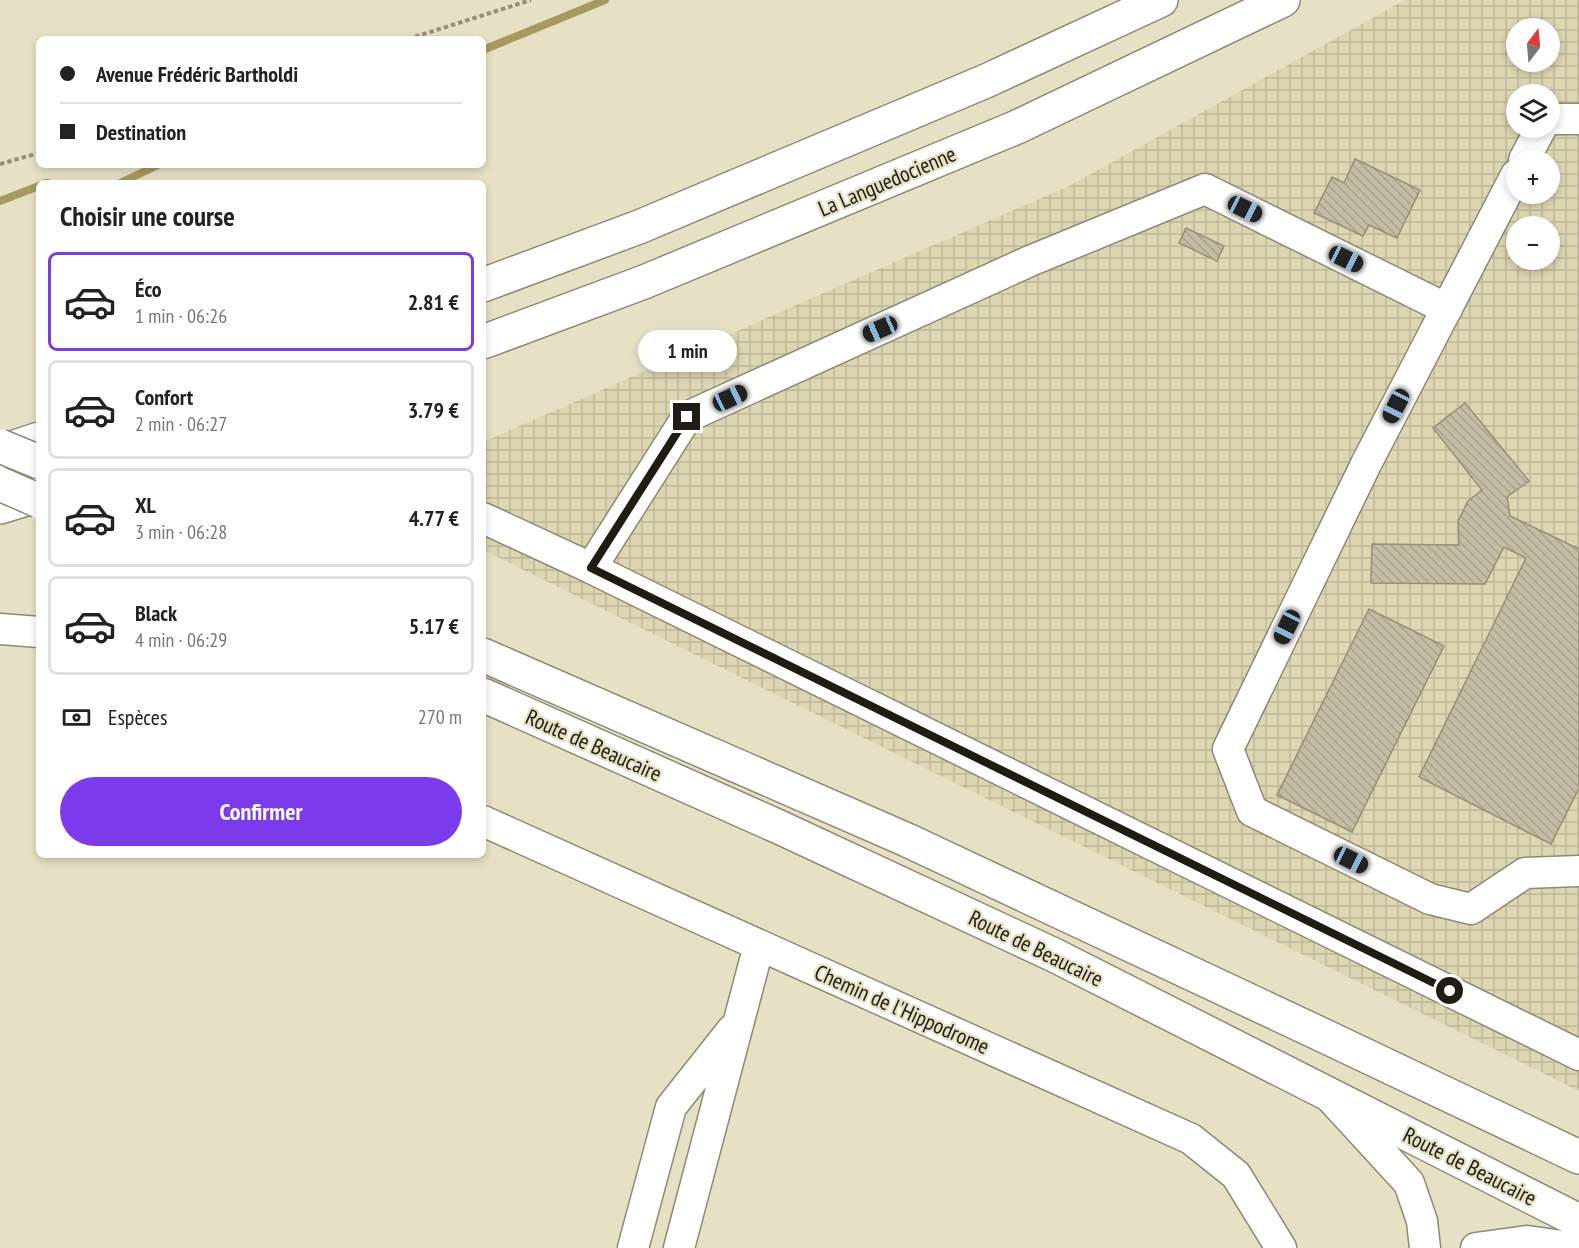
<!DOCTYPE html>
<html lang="fr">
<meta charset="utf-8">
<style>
body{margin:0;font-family:"PT Sans Narrow",sans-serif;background:#f2f2f2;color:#222;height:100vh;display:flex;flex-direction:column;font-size:22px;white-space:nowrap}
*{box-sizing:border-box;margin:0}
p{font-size:20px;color:#767676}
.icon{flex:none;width:33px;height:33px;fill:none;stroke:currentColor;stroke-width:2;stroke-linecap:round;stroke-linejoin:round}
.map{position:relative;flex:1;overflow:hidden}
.side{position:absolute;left:36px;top:180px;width:450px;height:678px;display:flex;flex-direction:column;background:#fff;border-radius:9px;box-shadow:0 3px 9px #0003}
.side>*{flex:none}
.hud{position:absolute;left:36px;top:36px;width:450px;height:132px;border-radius:9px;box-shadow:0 3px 9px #0003;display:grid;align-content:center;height:132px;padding:0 24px;background:#fff}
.needle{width:39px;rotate:16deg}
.controls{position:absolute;left:1506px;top:18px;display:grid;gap:12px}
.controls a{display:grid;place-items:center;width:54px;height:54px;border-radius:50%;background:#fff;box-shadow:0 3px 9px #0003;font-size:30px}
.end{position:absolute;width:27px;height:27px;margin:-14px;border:8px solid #1f1d13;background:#fff;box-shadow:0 0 0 3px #fff}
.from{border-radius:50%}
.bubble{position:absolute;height:42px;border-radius:21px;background:#fff;box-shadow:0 3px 9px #0003;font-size:20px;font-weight:600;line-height:42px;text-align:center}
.car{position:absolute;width:18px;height:36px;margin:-18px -9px;border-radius:8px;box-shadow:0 0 4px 2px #0007;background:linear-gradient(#222 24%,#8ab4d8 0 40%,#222 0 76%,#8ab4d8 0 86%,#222 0)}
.hud b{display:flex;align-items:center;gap:21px;height:57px;font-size:22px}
.hud b+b{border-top:2px solid #e0e0e0}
.hud i{width:15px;height:15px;background:#222}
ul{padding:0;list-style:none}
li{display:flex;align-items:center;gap:18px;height:99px;margin:0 12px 9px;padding:0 12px;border:3px solid #e0e0e0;border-radius:9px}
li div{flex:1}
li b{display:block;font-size:22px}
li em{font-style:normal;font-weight:600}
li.current{border-color:#7c3aed}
li>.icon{width:54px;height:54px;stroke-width:1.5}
h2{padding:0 24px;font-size:27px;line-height:72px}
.pay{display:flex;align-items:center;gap:15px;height:66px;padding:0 24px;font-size:22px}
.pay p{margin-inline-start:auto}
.action{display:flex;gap:12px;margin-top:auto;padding:12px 24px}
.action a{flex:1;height:69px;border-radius:36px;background:#7c3aed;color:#fff;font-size:24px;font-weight:600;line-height:69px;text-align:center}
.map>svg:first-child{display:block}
.industrial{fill:url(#industrial-grid);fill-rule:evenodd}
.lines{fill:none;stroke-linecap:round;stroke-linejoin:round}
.stream{stroke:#a79a5f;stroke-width:8}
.building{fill:url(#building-back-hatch);stroke:#948f76;stroke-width:1.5}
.minor-casing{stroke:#8f8a71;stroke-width:33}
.major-casing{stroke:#8f8a71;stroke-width:36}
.highway-casing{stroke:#8f8a71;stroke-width:36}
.path{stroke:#938f7b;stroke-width:4;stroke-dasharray:4.5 3;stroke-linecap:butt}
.minor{stroke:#fff;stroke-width:30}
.major{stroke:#fff;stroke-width:33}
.highway{stroke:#fff;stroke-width:33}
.major-bridge-casing{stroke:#8f8a71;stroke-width:36;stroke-linecap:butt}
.major-bridge{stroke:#fff;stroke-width:33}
.route{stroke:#1f1d13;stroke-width:8}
.labels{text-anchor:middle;stroke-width:4.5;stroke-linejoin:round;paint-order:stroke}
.street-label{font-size:22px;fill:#1f1d13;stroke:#e6e1c5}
</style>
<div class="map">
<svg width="1579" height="1248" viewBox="0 0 1579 1248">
<defs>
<pattern id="industrial-grid" width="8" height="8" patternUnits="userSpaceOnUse" patternTransform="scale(1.5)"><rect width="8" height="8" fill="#ddd6b3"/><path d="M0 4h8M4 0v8" fill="none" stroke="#bdb799"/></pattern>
<pattern id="building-back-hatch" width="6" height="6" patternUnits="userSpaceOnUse" patternTransform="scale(1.5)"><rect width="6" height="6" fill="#c3bda3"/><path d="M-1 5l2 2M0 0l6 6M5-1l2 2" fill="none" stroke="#a7a28b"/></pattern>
</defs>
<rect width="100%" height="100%" fill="#e6e1c5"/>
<path class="industrial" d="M1405,0H1579V1091L483,550V442L1069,186ZM1516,28H1550V62H1516ZM1516,94H1550V128H1516ZM1516,160H1550V194H1516ZM1516,226H1550V260H1516Z"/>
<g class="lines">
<g class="stream">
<path d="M483,50L605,0"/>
<path d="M46,183H48"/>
<path d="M120,183L158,165"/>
<path d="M0,201L39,186"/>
</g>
</g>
<g class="building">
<path d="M1355,159L1420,190L1397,238L1369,225L1363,236L1314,213L1332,177L1344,183Z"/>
<path d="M1186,228L1224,246L1217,261L1179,243Z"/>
<path d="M1465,403L1529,481L1507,497L1510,516L1579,549V788L1551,844L1419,777L1526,558L1504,547L1485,584L1371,583L1372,544L1459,545L1458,521L1468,501L1482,490L1433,428Z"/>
<path d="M1369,609L1444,646L1352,832L1277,795Z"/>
</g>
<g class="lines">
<g class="minor-casing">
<g id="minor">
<path d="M1550,119H1579"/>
<path d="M1524,160L1541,128"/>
<path d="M1516,175L1366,464L1228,749L1252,811L1430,899L1471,909L1525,873L1579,871"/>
<path d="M483,518L591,568L1579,1055"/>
<path d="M591,568L687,417L1030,261L1205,189L1447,309"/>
<path d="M0,629L39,632"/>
<path d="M483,821L1191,1139L1236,1175L1281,1248"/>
<path d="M1331,1098L1409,1183L1422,1221L1425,1248"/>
<path d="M633,1248L671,1107L732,1030"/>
<path d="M679,1248L759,945"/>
<path d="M1476,1248L1527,1241L1577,1248"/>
</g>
</g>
<g class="major-casing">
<g id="major">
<path d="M483,655L907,840L1316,1032L1579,1157"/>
<path d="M483,695L779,827L1054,955L1579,1221"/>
</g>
</g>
<g class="highway-casing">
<g id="highway">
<path d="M483,285L639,227L986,81L1161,0"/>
<path d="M483,342L644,282L1017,127L1283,0"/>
<path d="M0,452L39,439"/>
<path d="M0,507L39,495"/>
</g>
</g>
<g class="path">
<path d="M408,39L531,0"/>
<path d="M0,164L39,153"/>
</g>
<use href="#minor" class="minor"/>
<use href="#major" class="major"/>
<use href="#highway" class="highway"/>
<g class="major-bridge-casing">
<g id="major-bridge">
<path d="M0,446L39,462"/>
<path d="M0,484L39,501"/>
</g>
</g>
<use href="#major-bridge" class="major-bridge"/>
</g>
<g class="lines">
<path class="route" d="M687,417L591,568L1450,991"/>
</g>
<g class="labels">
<g class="street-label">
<text transform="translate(887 181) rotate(-23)" y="8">La Languedocienne</text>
<text transform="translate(594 745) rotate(24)" y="8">Route de Beaucaire</text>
<text transform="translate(1036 948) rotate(26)" y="8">Route de Beaucaire</text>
<text transform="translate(902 1009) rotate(24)" y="8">Chemin de l'Hippodrome</text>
<text transform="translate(1470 1166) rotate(27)" y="8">Route de Beaucaire</text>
</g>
</g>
</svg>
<div class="controls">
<a><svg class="needle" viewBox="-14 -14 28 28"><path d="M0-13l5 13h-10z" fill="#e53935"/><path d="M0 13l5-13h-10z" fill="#767676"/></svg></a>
<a><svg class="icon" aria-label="layers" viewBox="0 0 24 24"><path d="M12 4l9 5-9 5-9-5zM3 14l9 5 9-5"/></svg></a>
<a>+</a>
<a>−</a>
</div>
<i class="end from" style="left:1450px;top:991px"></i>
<i class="end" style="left:687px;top:417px"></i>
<div class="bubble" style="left:638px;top:330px;width:99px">1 min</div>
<i class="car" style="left:1245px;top:209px;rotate:116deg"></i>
<i class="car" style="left:1346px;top:259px;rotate:116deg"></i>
<i class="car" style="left:880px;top:329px;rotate:246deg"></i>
<i class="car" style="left:730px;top:398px;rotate:65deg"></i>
<i class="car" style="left:1396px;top:406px;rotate:207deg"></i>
<i class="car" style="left:1287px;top:627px;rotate:206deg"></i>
<i class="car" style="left:1351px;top:860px;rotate:117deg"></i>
<div class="hud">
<b><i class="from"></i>Avenue Frédéric Bartholdi</b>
<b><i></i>Destination</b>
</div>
<section class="side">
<h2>Choisir une course</h2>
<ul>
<li class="current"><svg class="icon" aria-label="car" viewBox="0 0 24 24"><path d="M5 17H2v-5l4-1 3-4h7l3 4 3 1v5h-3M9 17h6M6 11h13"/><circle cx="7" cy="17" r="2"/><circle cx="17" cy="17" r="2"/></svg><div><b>Éco</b><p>1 min · 06:26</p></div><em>2.81 €</em></li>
<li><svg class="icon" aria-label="car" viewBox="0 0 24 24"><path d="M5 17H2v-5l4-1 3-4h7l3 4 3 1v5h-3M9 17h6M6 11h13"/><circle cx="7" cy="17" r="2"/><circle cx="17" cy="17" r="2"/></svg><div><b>Confort</b><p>2 min · 06:27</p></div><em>3.79 €</em></li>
<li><svg class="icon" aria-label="car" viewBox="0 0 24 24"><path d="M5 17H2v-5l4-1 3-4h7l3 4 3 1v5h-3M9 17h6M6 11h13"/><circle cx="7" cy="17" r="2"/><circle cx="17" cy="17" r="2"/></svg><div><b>XL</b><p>3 min · 06:28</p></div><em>4.77 €</em></li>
<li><svg class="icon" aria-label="car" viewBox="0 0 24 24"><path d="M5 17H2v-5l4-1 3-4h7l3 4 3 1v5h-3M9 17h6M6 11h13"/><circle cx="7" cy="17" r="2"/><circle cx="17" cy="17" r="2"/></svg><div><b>Black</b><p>4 min · 06:29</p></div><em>5.17 €</em></li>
</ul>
<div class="pay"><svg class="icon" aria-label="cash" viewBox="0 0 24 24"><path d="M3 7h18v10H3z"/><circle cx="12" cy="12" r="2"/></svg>Espèces<p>270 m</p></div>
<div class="action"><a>Confirmer</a></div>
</section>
</div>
